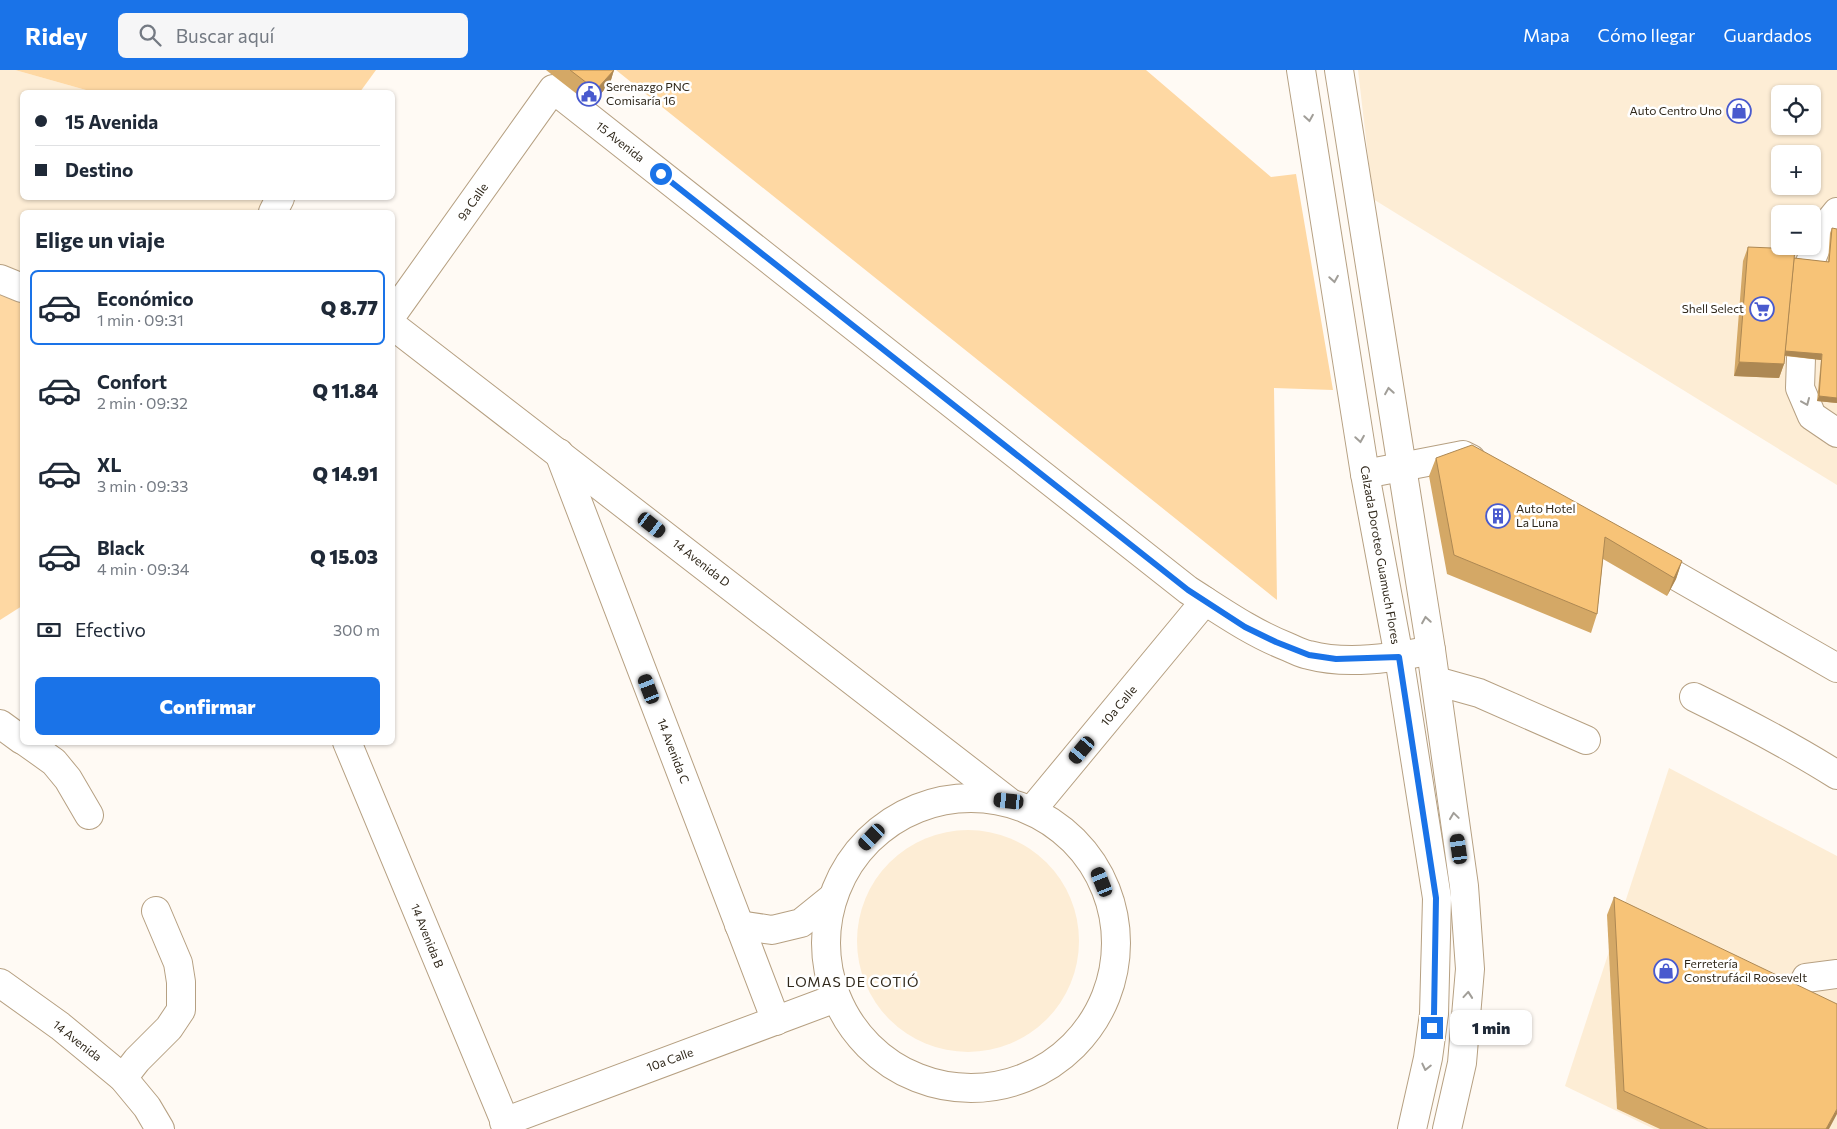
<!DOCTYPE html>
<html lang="es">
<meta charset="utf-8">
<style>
body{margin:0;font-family:Commissioner,sans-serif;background:#f6f6f7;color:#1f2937;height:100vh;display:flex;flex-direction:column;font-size:19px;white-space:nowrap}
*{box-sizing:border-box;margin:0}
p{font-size:16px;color:#747a83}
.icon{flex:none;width:28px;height:28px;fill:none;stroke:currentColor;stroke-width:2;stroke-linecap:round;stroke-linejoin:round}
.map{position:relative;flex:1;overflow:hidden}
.drawer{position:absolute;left:20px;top:140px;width:375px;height:535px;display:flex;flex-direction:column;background:#fff;border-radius:8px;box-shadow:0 1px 4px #0004}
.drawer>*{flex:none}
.guide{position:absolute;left:20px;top:20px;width:375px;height:110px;border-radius:8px;box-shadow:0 1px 4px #0004;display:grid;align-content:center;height:110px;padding:0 15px;background:#fff}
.buttons{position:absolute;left:1771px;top:15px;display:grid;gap:10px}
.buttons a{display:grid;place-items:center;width:50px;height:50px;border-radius:8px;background:#fff;box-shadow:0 1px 4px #0004;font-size:25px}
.end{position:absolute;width:22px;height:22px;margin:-11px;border:6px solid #1a73e8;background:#fff;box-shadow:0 0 0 2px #fff}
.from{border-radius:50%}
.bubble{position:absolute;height:35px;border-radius:8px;background:#fff;box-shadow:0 1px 4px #0004;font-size:16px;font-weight:800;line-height:35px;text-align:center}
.car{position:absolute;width:15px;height:30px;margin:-15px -8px;border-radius:6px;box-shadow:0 0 4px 1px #0007;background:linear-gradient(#222 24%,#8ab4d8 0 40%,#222 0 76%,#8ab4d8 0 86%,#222 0)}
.guide b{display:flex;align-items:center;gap:18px;height:48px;font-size:19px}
.guide b+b{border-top:1px solid #e0e1e3}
.guide i{width:12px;height:12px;background:#1f2937}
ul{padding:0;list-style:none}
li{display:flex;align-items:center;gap:15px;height:75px;margin:0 10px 8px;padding:0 5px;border:2px solid transparent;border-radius:8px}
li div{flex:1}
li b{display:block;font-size:19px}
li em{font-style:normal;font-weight:800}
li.on{border-color:#1a73e8}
li>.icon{width:45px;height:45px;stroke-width:1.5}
h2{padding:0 15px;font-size:22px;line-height:60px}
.pay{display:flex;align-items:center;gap:12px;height:55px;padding:0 15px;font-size:19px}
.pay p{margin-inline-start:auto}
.action{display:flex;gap:10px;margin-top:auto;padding:10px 15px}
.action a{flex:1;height:58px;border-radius:8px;background:#1a73e8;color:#fff;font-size:20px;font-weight:800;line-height:58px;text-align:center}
header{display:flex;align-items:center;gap:30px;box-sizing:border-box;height:70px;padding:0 25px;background:#1a73e8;color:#fff}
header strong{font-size:24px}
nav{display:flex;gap:28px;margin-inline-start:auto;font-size:18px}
.search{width:350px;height:45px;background:#f6f6f7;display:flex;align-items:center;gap:12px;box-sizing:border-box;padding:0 18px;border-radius:8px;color:#747a83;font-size:19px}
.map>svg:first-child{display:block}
.built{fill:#fdedd5;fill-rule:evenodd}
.green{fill:#fed8a3}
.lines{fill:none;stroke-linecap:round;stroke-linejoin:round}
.minor-casing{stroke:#b6a082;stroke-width:30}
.major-casing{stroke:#b6a082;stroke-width:30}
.minor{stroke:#fff;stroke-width:28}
.major{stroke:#fff;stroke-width:28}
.wall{fill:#d4a866}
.shaded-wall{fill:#ad8853}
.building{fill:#f7c377;stroke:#ad8853}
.oneway{stroke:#a19e98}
.route{stroke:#1a73e8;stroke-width:6}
.labels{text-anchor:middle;stroke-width:5;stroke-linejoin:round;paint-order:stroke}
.poi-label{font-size:12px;fill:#2f271a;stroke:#fff;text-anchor:start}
.street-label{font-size:12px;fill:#2f271a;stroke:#fff}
.neighbourhood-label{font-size:14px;letter-spacing:1px;fill:#2f271a;stroke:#fff}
</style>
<header>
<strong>Ridey</strong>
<div class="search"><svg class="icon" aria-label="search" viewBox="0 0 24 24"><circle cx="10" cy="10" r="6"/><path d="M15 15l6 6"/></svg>Buscar aquí</div>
<nav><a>Mapa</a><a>Cómo llegar</a><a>Guardados</a></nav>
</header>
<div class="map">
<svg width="1837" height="1059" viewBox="0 0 1837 1059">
<rect width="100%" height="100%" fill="#fffaf4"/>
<g class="built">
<path d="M0,0H15L93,22H22V128H285L275,142H22V233L0,223Z"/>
<path d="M1358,0H1837V415L1373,129ZM1780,24H1812V56H1780ZM1780,84H1812V116H1780ZM1780,144H1812V176H1780Z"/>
<path d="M1669,698L1837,786V1059H1654L1565,1016Z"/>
<circle cx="968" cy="871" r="111"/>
</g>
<g class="green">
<path d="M15,0H376L360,22H93Z"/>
<path d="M616,0H1146L1271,107L1296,104L1333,320L1274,318L1277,530Z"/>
<path d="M0,223L22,233V536L0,550Z"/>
</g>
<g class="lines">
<g class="minor-casing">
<g id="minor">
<path d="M273,142L280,128"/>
<path d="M1809,195L1824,158L1837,142"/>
<path d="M0,209L22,218"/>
<path d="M392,245L553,19L1188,520C1221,541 1252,563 1288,577C1295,580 1302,584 1309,585C1346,595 1395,588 1431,580"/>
<path d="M392,255L1008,731"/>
<path d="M1801,288L1800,318L1812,346L1837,363"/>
<path d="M559,383L776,951"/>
<path d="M1365,404L1458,386L1463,385L1471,389"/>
<path d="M1645,488L1837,598"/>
<path d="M1436,611L1479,623L1586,670"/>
<path d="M1694,627C1743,651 1791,676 1837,705"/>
<path d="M0,654L22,670"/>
<path d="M26,672L54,692L68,709L89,745"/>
<path d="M347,672L508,1059"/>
<circle cx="971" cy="873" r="145"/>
<path d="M1032,740L1205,531"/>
<path d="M739,855L772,860L801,853L832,828"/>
<path d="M1806,908L1837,904"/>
<path d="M0,913L60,956L123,1008L147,1037L160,1059"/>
<path d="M123,1008L137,990L169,958L181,940V912L178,893L156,841"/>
<path d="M504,1052L836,928"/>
</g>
</g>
<g class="major-casing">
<g id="major">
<path d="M1301,0L1365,404L1399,587L1437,828L1434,944L1428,988L1412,1059"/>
<path d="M1339,0L1431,580L1464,816L1470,899L1462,993L1447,1059"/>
</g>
</g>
<use href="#minor" class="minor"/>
<use href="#major" class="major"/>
</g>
<g class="wall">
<path d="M546,0H614L610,13L591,35Z"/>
<path d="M1832,158L1837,333L1817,331L1821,290L1785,286L1784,294L1779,308L1734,306L1743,191L1748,177L1794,188L1828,192L1830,163Z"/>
<path d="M1436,388L1682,491L1676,509L1667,526L1603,489L1597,544L1591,563L1447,504L1429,406Z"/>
<path d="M1614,827L1829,1059H1660L1617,1039L1607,845Z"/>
</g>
<g class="shaded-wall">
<path d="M614,0L610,13L591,35L596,20Z"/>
<path d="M1783,280L1822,284L1821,290L1781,285Z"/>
<path d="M1739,292L1784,294L1779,308L1734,306Z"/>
<path d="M1819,326L1837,328V333L1817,331Z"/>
<path d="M1682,491L1676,509L1667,526L1674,508Z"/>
<path d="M1837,1039V1044L1829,1059H1826Z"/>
</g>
<g class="building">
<path d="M570,0H614L596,20Z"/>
<path d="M1832,158L1837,159V328L1819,326L1822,284L1785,281L1794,188L1829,192Z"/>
<path d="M1748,177L1795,179L1784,294L1739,292Z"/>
<path d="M1472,375L1682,491L1674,508L1605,467L1597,544L1454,485L1436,388Z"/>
<path d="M1614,827L1837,934V1039L1826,1059H1708L1624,1021Z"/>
</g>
<defs><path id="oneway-chevron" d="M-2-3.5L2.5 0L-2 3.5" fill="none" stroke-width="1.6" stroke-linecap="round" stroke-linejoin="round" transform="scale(1.25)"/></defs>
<g class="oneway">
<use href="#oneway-chevron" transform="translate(1309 48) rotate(81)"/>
<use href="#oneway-chevron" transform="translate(1334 209) rotate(81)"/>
<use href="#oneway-chevron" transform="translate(1389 321) rotate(-99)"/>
<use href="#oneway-chevron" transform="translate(1806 332) rotate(67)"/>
<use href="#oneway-chevron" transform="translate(1360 369) rotate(81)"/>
<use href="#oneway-chevron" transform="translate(1426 550) rotate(-99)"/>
<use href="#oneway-chevron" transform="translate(1454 746) rotate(-98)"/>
<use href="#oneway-chevron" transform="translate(1468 925) rotate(-85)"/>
<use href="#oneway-chevron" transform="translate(1426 997) rotate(103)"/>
</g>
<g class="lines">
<path class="route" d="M661,104L1188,520L1245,557L1276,572L1309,585L1336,589L1399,587L1436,828L1434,944L1432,958"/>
</g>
<defs>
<g id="civic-ring" transform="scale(1.25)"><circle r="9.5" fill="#fff" stroke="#495ace" stroke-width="1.5"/><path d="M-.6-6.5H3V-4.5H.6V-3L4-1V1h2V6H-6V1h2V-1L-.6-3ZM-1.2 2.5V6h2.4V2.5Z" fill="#495ace"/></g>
<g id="shop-ring" transform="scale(1.25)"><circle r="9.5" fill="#fff" stroke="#495ace" stroke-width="1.5"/><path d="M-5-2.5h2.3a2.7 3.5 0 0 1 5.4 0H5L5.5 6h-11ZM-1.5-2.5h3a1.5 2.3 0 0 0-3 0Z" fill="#495ace"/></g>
<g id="supermarket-ring" transform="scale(1.25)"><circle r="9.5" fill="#fff" stroke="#495ace" stroke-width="1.5"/><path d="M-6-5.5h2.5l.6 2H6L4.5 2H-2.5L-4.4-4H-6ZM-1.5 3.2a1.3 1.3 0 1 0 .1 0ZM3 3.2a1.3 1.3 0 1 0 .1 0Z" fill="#495ace"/></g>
<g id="building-ring" transform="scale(1.25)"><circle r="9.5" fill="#fff" stroke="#495ace" stroke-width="1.5"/><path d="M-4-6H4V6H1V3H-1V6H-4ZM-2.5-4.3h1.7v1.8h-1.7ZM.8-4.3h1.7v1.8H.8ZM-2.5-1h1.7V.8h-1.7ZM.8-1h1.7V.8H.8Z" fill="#495ace"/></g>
</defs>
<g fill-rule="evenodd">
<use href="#civic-ring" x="589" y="24"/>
<use href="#shop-ring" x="1739" y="41"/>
<use href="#supermarket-ring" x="1762" y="239"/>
<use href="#building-ring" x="1498" y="446"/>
<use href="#shop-ring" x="1666" y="901"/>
</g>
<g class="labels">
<g class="poi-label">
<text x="606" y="21">Serenazgo PNC<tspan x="606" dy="14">Comisaría 16</tspan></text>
<text x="1722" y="45" text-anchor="end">Auto Centro Uno</text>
<text x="1744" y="243" text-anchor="end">Shell Select</text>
<text x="1516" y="443">Auto Hotel<tspan x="1516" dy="14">La Luna</tspan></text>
<text x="1684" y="898">Ferretería<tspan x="1684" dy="14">Construfácil Roosevelt</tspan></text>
</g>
<g class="street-label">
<text transform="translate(620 72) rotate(38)" y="4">15 Avenida</text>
<text transform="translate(473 132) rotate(-55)" y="4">9a Calle</text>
<text transform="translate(1380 485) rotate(80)" y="4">Calzada Doroteo Guamuch Flores</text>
<text transform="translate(701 493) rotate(38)" y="4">14 Avenida D</text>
<text transform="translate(1119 636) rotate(-50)" y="4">10a Calle</text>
<text transform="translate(673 681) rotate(69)" y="4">14 Avenida C</text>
<text transform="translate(427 866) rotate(68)" y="4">14 Avenida B</text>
<text transform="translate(77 971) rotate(38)" y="4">14 Avenida</text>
<text transform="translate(670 990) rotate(-20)" y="4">10a Calle</text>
</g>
<g class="neighbourhood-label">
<text x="853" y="917">LOMAS DE COTIÓ</text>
</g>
</g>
</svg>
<div class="buttons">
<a><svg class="icon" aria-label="locate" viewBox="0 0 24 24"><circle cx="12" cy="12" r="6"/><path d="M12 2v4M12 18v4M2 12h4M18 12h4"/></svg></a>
<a>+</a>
<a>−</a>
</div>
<i class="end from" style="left:661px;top:104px"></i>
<i class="end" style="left:1432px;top:958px"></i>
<div class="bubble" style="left:1450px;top:940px;width:82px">1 min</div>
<i class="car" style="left:652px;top:455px;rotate:128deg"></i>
<i class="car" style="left:649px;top:619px;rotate:339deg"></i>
<i class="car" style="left:1082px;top:680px;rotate:220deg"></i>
<i class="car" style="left:1009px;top:731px;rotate:276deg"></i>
<i class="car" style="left:872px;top:767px;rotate:224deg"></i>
<i class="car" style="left:1459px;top:779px;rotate:352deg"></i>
<i class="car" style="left:1102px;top:812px;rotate:338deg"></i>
<div class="guide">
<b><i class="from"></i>15 Avenida</b>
<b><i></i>Destino</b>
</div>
<section class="drawer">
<h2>Elige un viaje</h2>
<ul>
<li class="on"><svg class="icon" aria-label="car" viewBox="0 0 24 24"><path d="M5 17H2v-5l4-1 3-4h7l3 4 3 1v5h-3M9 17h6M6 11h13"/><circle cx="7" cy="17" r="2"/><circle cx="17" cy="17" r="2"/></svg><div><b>Económico</b><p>1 min · 09:31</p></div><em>Q 8.77</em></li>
<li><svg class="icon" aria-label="car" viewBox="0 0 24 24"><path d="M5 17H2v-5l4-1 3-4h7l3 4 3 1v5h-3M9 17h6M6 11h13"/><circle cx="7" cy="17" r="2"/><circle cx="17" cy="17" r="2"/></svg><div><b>Confort</b><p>2 min · 09:32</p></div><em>Q 11.84</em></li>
<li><svg class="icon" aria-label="car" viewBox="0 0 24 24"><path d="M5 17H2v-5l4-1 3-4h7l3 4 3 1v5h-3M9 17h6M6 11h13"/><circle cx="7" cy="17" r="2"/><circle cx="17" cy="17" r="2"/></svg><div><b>XL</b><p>3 min · 09:33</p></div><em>Q 14.91</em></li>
<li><svg class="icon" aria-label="car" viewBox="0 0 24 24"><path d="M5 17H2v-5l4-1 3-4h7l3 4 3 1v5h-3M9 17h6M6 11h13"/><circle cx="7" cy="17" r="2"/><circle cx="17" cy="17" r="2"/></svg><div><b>Black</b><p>4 min · 09:34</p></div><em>Q 15.03</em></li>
</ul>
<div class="pay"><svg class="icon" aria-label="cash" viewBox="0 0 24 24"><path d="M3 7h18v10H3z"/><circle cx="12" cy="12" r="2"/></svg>Efectivo<p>300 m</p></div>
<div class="action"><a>Confirmar</a></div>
</section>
</div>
